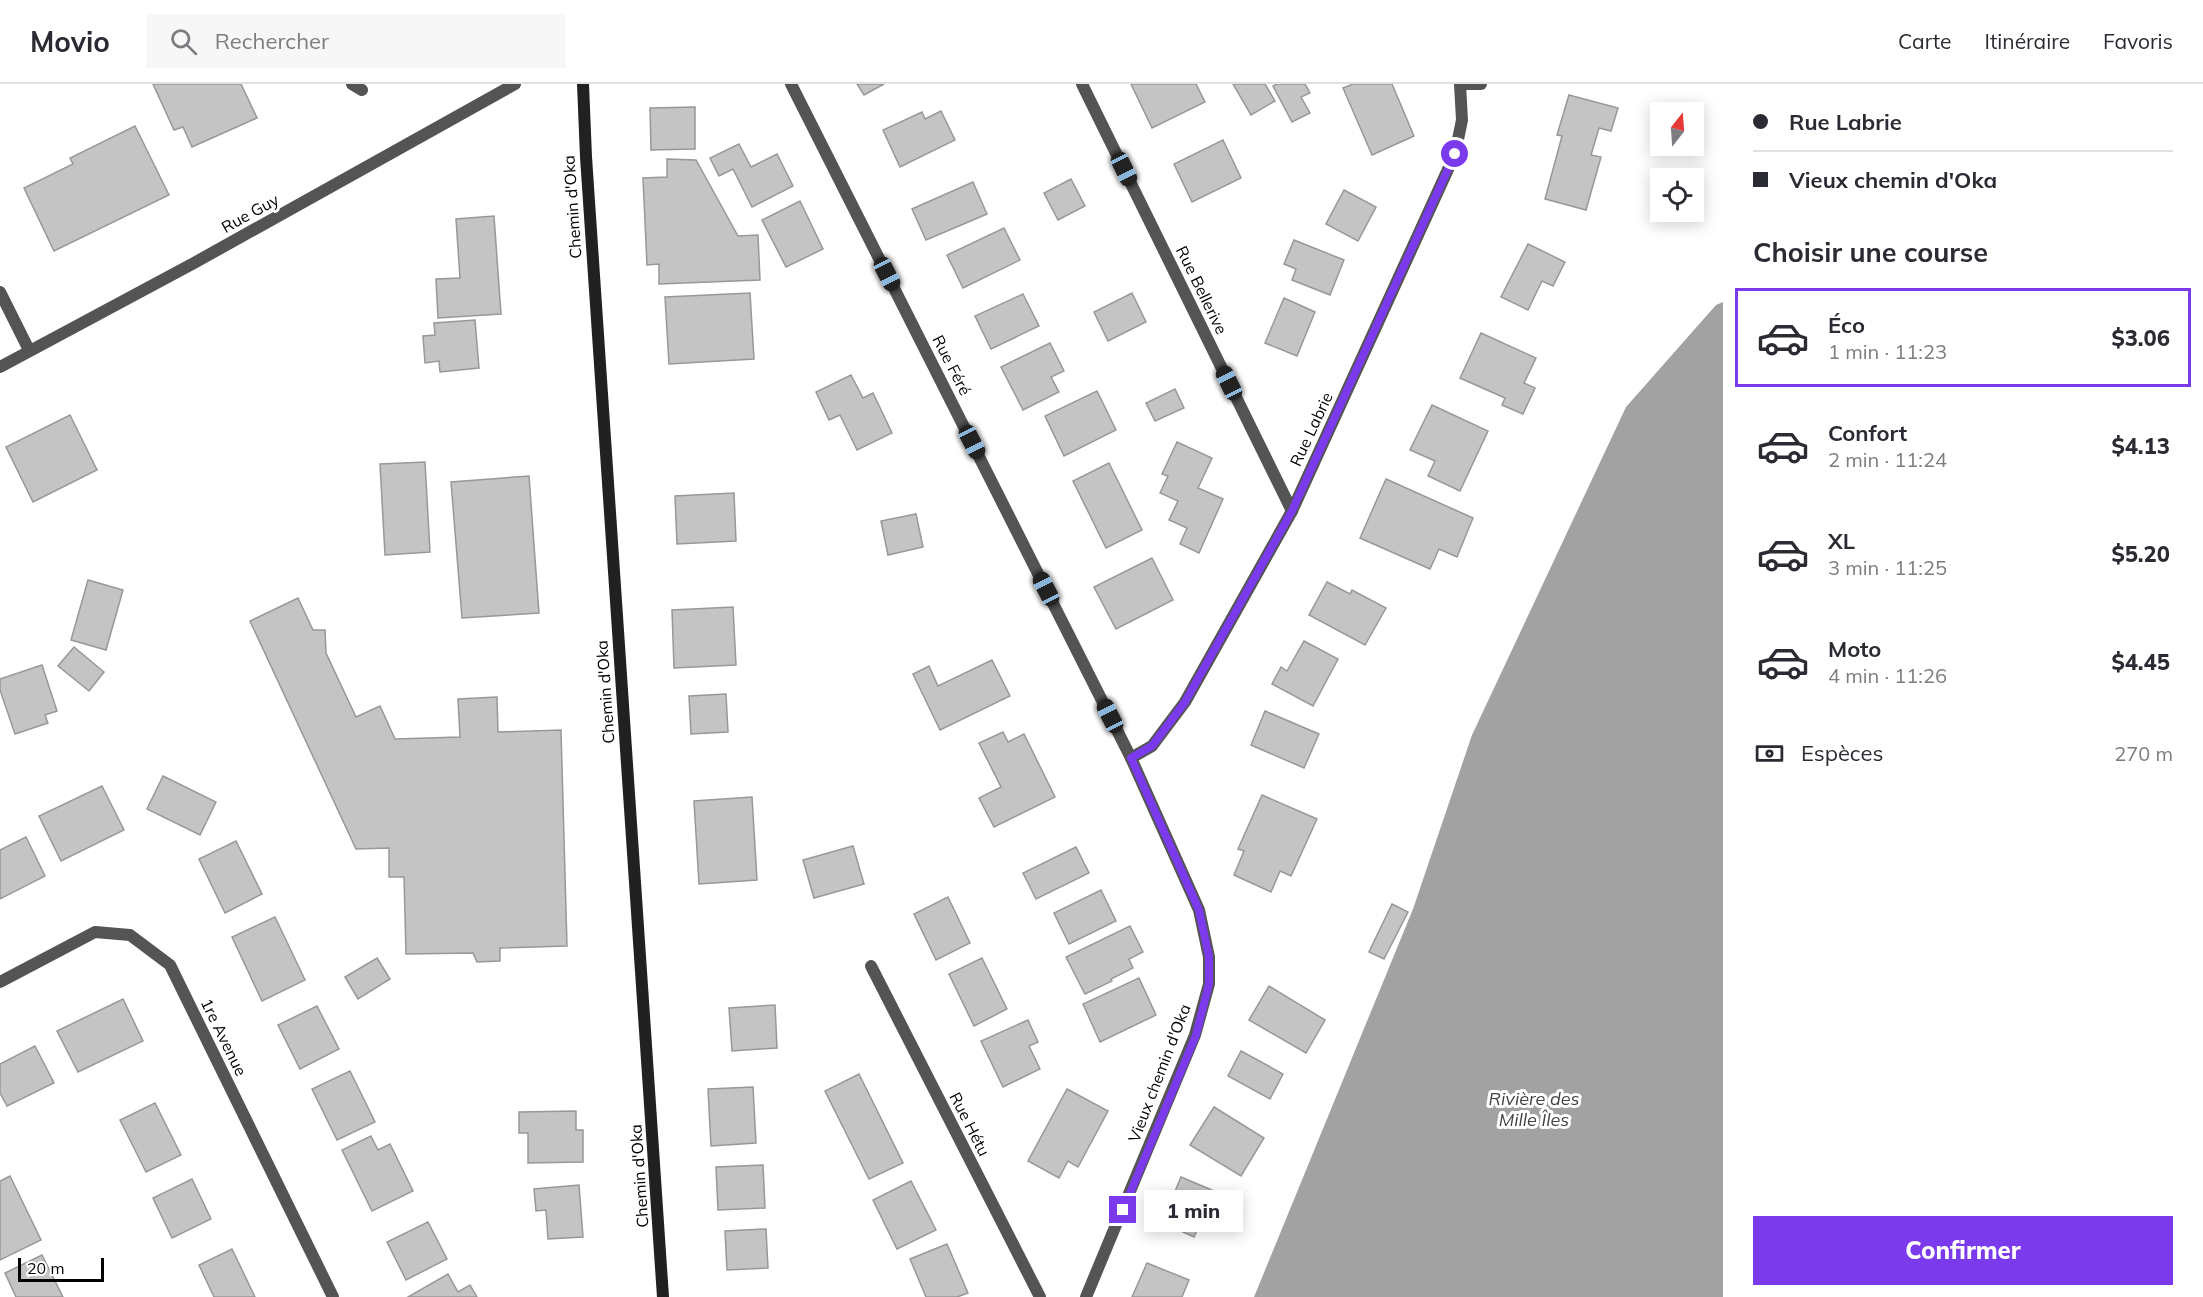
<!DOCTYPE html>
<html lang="fr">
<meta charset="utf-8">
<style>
body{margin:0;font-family:Mulish,sans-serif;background:#f7f7f7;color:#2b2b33;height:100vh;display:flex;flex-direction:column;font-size:22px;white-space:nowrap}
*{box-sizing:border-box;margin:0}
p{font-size:20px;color:#7c7c81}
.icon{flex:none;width:33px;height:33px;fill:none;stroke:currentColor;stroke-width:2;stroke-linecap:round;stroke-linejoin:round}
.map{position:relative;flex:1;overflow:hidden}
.sheet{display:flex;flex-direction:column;background:#fff;width:480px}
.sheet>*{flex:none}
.hud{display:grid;align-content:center;height:132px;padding:0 30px;background:#fff}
.needle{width:39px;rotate:17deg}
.fabs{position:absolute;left:1650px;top:18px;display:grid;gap:12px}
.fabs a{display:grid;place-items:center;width:54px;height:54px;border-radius:0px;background:#fff;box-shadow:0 3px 15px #0003;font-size:30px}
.scale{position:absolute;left:18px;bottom:15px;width:86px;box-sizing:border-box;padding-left:6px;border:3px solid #000;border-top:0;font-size:16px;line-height:21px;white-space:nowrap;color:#000;-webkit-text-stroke:4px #fff;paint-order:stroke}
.end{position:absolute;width:27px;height:27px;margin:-14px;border:8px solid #7c3aed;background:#fff;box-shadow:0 0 0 3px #fff}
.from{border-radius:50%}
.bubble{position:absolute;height:42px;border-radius:0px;background:#fff;box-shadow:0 3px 15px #0003;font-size:20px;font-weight:800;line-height:42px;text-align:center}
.car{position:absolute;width:18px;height:36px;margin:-18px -9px;border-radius:8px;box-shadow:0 0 4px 2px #0007;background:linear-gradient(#222 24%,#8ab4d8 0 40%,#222 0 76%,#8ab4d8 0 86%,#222 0)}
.hud b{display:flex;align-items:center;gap:21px;height:57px;font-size:22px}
.hud b+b{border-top:2px solid #e1e1e2}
.hud i{width:15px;height:15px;background:#2b2b33}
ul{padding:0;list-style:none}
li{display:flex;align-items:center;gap:18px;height:99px;margin:0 12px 9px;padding:0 18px;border:3px solid transparent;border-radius:0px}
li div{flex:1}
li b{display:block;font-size:22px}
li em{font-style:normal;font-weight:800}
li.current{border-color:#7c3aed}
li>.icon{width:54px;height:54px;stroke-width:1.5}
h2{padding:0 30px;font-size:27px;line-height:72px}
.pay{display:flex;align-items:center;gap:15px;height:66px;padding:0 30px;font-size:22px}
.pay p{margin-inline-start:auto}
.primary-button{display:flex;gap:12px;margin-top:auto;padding:12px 30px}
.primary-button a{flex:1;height:69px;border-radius:0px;background:#7c3aed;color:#fff;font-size:24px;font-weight:800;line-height:69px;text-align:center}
header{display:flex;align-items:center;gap:36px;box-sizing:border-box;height:84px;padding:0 30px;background:#fff;border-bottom:2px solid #e1e1e2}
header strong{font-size:28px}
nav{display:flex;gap:33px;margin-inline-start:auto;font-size:21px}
.search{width:420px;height:54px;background:#f7f7f7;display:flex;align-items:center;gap:15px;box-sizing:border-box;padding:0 21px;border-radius:0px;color:#7c7c81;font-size:22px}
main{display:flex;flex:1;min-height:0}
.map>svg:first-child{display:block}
.water{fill:#a2a2a2}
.building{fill:#c4c4c4;stroke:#989898;stroke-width:1.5}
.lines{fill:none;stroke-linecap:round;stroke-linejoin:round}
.service{stroke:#545454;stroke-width:12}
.minor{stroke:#545454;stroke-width:12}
.secondary{stroke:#212121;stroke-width:12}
.route{stroke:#7c3aed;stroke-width:8}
.labels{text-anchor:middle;stroke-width:6;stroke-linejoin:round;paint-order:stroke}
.street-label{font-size:16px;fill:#000;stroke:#fff}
.water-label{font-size:18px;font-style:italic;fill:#434343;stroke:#fff}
</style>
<header>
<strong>Movio</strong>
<div class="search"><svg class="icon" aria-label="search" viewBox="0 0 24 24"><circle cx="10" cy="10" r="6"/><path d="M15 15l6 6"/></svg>Rechercher</div>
<nav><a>Carte</a><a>Itinéraire</a><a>Favoris</a></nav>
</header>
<main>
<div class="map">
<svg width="1723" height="1213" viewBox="0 0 1723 1213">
<rect width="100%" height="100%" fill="#fff"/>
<path class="water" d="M1723,218V1213H1254L1413,825L1472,651L1626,323L1716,221Z"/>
<g class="building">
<path d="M153,0H241L257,34L192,63L183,43L174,46Z"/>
<path d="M857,0H884L864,11Z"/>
<path d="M1131,0H1196L1205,18L1152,44Z"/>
<path d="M1233,0H1265L1275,17L1251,31Z"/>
<path d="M1277,0H1305L1310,9L1301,13L1310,29L1292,38L1273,2Z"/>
<path d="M1353,0H1392L1414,52L1372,71L1343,4Z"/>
<path d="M1569,11L1618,24L1611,47L1599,44L1591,71L1601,73L1586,126L1545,115L1562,52L1557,51Z"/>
<path d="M695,23V65L651,66L650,24Z"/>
<path d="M941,27L955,56L900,83L883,46L922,28L925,35Z"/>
<path d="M135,42L169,111L54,167L24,104L73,80L70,74Z"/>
<path d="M1223,56L1241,94L1192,118L1174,80Z"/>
<path d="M739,60L751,83L777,70L793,102L752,123L733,85L719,92L710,74Z"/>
<path d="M667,75L696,76L738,152L758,151L760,196L659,200V180L647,181L643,94L667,93Z"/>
<path d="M1071,95L1085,122L1058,136L1044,109Z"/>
<path d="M973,98L987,130L926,156L912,125Z"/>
<path d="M1344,106L1376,123L1358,157L1326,140Z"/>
<path d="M800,117L823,165L786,183L762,136Z"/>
<path d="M494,132L501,230L438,234L436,195L460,194L456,135Z"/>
<path d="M1004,144L1020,176L963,204L947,171Z"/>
<path d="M1294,156L1344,176L1330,211L1292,196L1296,185L1284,180Z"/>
<path d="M1528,160L1565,178L1553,202L1542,197L1528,226L1501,213Z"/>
<path d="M750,209L754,275L669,280L665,213Z"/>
<path d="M1132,209L1146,238L1108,257L1094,228Z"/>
<path d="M1023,210L1039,242L991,265L975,232Z"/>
<path d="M1284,214L1315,228L1297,272L1265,259Z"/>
<path d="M475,236L479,284L440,288L439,277L425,279L423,252L435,251L434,239Z"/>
<path d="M1481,249L1536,274L1524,299L1535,304L1523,330L1502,321L1505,314L1460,294Z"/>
<path d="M1050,259L1064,287L1051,293L1059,308L1023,326L1001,283Z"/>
<path d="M851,291L863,314L873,309L892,349L857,366L840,331L829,336L816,308Z"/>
<path d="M1175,305L1184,324L1155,337L1146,319Z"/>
<path d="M1097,307L1116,346L1064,372L1045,332Z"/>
<path d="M1432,321L1488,347L1460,407L1428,392L1435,377L1410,366Z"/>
<path d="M70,331L97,386L33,418L6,363Z"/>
<path d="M1177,358L1212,374L1198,404L1223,415L1199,469L1180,460L1187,444L1169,436L1178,417L1160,409L1168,392L1162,390Z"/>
<path d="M425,378L430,468L385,471L380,380Z"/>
<path d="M1109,379L1142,446L1106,464L1073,397Z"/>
<path d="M529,392L539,529L462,534L451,398Z"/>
<path d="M1386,395L1473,434L1457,473L1439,465L1430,485L1360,454Z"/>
<path d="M734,409L736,457L677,460L675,412Z"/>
<path d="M916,430L923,463L888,471L881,437Z"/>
<path d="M1152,474L1173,516L1116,545L1094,503Z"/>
<path d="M88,496L123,506L106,566L71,556Z"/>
<path d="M1327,498L1350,510L1352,506L1386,524L1365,561L1309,531Z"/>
<path d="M298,514L313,546H325L326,569L356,633L380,622L395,655L460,653L458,615L497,613L498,648L561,646L567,862L500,864V877L477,878L473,869L406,870L404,793H389V764L356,765L250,537Z"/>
<path d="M733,523L736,581L674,584L672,526Z"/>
<path d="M1304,557L1338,575L1313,622L1272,600L1281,583L1287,587Z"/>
<path d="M74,563L104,588L89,607L58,582Z"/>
<path d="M992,576L1010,612L940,646L913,590L929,582L938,602Z"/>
<path d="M42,581L57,627L45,631L48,639L15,650L0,606V595Z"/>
<path d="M726,610L728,648L691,650L689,612Z"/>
<path d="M1265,627L1319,650L1304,684L1251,661Z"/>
<path d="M1003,648L1008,658L1024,650L1055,713L994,743L979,714L1001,703L979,659Z"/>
<path d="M163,692L216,718L200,751L147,725Z"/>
<path d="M102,702L124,746L61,777L39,732Z"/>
<path d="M1262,711L1317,735L1291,792L1280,787L1271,808L1234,791L1244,767L1238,765Z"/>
<path d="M752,713L757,796L699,800L694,717Z"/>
<path d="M26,753L45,792L0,815V766Z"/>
<path d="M236,757L262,810L225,829L199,775Z"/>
<path d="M853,762L864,800L814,814L803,776Z"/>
<path d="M1076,763L1089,789L1036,815L1023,789Z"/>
<path d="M1101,806L1116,837L1069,860L1054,829Z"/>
<path d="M948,813L970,859L936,876L914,830Z"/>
<path d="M1392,820L1408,828L1384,875L1369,868Z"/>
<path d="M275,833L305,896L262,917L232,853Z"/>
<path d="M1130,842L1143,868L1129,875L1133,884L1111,895L1112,897L1085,910L1066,873Z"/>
<path d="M377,874L390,895L358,915L345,893Z"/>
<path d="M982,874L1007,925L974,942L949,890Z"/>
<path d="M1139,894L1156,931L1100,958L1083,920Z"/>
<path d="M1269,902L1325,936L1306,969L1249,936Z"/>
<path d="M123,915L143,957L78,988L57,947Z"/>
<path d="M775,921L777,964L732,967L729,924Z"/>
<path d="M317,922L339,965L300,985L278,941Z"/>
<path d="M1028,936L1038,958L1029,962L1040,985L1003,1003L981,957Z"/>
<path d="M35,962L54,999L7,1022L0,1009V980Z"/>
<path d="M1241,967L1283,990L1270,1015L1228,992Z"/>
<path d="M350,987L375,1038L337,1056L312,1005Z"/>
<path d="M859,990L903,1079L869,1095L825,1007Z"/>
<path d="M753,1003L756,1059L711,1062L708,1005Z"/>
<path d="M1067,1005L1108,1027L1078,1083L1068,1077L1059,1094L1028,1077Z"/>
<path d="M155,1019L181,1071L146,1088L120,1036Z"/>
<path d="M1214,1023L1264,1054L1241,1092L1190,1061Z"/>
<path d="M576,1027V1046H583V1078L528,1079V1049H519V1028Z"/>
<path d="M371,1052L378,1066L390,1060L413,1107L372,1127L342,1066Z"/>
<path d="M763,1081L765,1124L718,1126L716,1083Z"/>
<path d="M10,1092L41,1156L0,1176V1097Z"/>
<path d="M1181,1093L1214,1107L1194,1153L1150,1133L1162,1107L1173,1112Z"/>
<path d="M192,1095L211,1135L172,1154L153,1114Z"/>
<path d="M911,1097L936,1146L897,1165L873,1116Z"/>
<path d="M579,1101L583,1153L548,1155L546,1126L536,1127L534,1105Z"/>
<path d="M428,1138L447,1175L406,1196L387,1158Z"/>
<path d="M766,1145L768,1184L727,1186L725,1147Z"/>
<path d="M947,1160L968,1209L957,1213H926L910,1175Z"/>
<path d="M232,1165L255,1213H214L199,1181Z"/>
<path d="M42,1171L63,1213H16L5,1189Z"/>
<path d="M1147,1179L1189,1196L1182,1213H1132Z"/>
<path d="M448,1190L458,1208L470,1201L477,1213H408Z"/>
</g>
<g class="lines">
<path class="service" d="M352,0L362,6"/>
<g class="minor">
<path d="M791,0L1131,674L1199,826L1209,873V900L1195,951L1086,1213"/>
<path d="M1082,0L1292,427"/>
<path d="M1460,0H1481"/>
<path d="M0,208L29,266"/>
<path d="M0,283L194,179L515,0"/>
<path d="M1131,674L1152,662L1185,618L1292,427L1455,70L1462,36L1460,0"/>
<path d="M871,882L1040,1213"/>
<path d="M0,898L95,848L130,851L170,881L333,1213"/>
</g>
<path class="secondary" d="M583,0L586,73L663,1213"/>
</g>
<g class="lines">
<path class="route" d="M1123,1126L1196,951L1209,900V873L1199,826L1131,674L1152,662L1185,618L1292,427L1455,70"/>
</g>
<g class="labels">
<g class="street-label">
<text transform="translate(572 123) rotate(-94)" y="6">Chemin d'Oka</text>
<text transform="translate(250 129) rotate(-29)" y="6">Rue Guy</text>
<text transform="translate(1202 206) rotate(64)" y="6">Rue Bellerive</text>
<text transform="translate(952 281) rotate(63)" y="6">Rue Féré</text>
<text transform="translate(1311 345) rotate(-65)" y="6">Rue Labrie</text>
<text transform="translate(605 608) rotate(-94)" y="6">Chemin d'Oka</text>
<text transform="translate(224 953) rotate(64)" y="6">1re Avenue</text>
<text transform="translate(1159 989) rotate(-69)" y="6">Vieux chemin d'Oka</text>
<text transform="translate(970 1040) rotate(63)" y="6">Rue Hétu</text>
<text transform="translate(639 1092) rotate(-94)" y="6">Chemin d'Oka</text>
</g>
<g class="water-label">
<text x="1534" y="1021">Rivière des<tspan x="1534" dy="21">Mille Îles</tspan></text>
</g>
</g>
</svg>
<div class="fabs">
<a><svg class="needle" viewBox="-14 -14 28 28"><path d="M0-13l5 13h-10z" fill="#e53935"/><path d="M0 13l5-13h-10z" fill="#7c7c81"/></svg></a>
<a><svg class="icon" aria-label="locate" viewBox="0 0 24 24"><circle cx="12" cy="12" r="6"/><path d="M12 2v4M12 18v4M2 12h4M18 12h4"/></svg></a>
</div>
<div class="scale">20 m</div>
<i class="end from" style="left:1455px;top:70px"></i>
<i class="end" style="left:1123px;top:1126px"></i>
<div class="bubble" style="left:1144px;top:1106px;width:99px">1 min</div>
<i class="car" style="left:1124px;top:85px;rotate:154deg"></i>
<i class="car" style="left:887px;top:190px;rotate:153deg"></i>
<i class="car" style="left:1229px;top:299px;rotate:334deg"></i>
<i class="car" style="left:972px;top:358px;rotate:153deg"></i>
<i class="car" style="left:1046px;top:505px;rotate:333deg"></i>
<i class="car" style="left:1110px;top:632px;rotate:333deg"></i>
</div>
<section class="sheet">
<div class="hud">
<b><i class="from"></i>Rue Labrie</b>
<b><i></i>Vieux chemin d'Oka</b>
</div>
<h2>Choisir une course</h2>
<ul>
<li class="current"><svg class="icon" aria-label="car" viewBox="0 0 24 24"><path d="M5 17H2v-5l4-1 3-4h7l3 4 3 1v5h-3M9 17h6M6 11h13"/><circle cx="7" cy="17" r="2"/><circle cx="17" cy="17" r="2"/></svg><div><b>Éco</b><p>1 min · 11:23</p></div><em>$3.06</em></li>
<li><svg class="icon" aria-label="car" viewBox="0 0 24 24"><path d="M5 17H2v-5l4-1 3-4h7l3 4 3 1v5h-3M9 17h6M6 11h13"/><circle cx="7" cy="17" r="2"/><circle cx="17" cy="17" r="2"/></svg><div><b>Confort</b><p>2 min · 11:24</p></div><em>$4.13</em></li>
<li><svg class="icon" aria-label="car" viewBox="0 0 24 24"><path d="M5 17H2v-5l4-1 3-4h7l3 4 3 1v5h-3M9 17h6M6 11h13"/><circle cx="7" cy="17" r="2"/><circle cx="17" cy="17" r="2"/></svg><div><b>XL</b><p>3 min · 11:25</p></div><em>$5.20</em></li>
<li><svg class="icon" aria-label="car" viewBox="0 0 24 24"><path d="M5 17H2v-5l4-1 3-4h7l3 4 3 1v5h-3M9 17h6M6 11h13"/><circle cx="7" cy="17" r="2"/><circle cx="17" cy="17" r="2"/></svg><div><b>Moto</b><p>4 min · 11:26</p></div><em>$4.45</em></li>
</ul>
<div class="pay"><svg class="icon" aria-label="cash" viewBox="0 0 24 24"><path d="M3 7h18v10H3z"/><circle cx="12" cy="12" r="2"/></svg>Espèces<p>270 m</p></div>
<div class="primary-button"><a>Confirmer</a></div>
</section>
</main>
